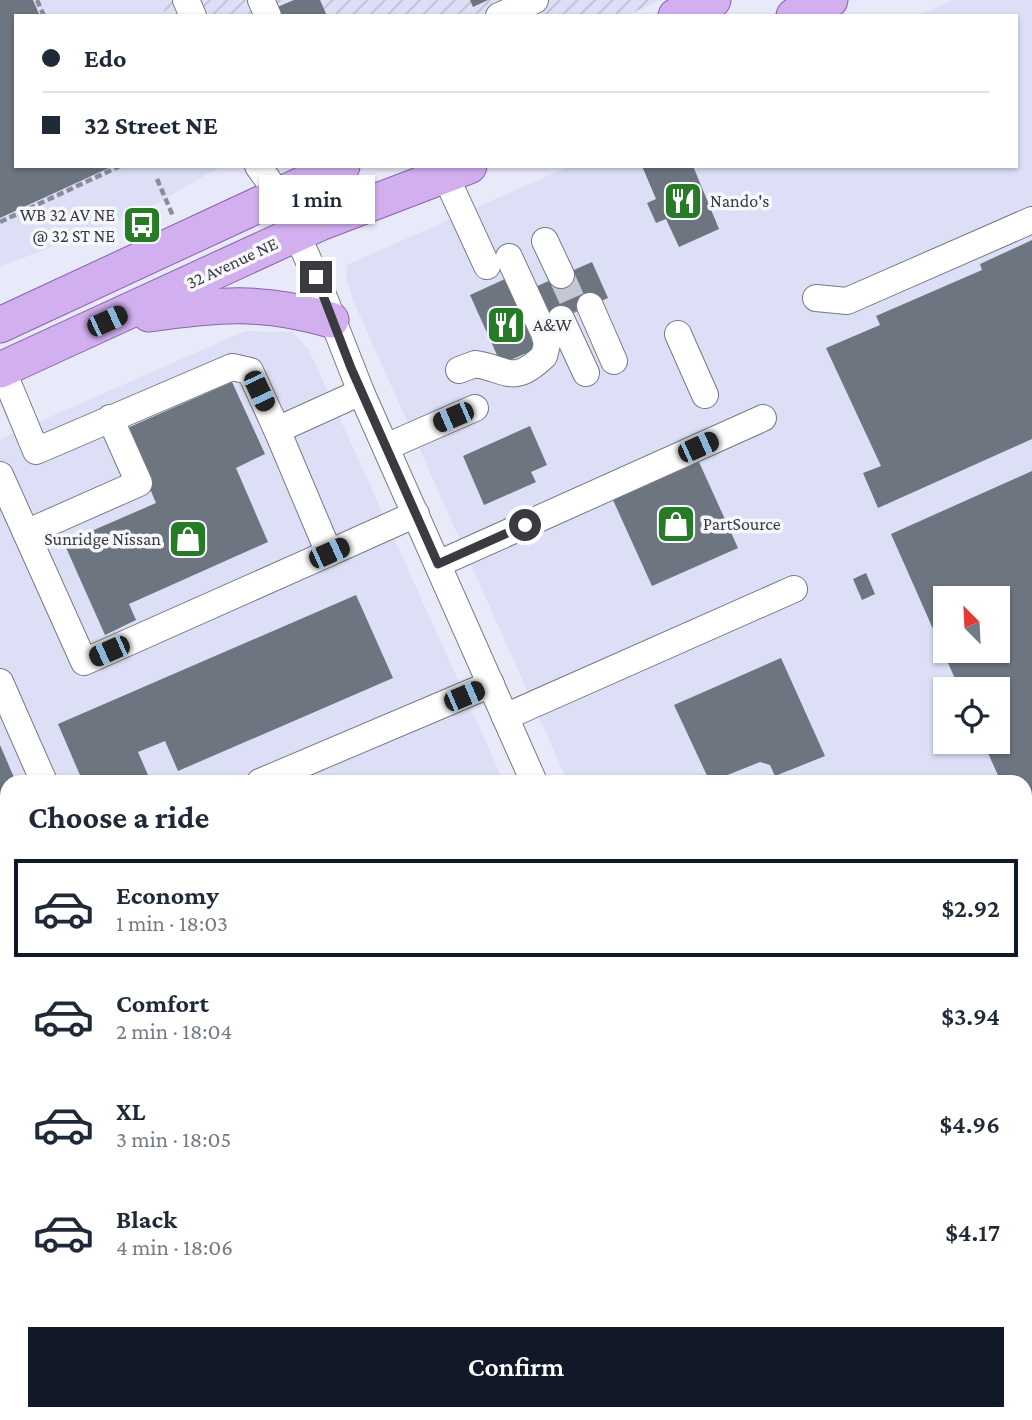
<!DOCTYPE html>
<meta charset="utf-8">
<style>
body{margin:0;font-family:"Crimson Pro",serif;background:#f6f6f7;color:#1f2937;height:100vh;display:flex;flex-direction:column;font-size:26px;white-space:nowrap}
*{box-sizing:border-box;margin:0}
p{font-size:23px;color:#747a83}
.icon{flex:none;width:38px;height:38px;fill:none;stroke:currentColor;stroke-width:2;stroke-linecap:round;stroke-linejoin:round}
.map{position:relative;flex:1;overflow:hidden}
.details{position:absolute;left:0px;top:775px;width:1032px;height:646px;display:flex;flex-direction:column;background:#fff;border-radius:21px 21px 0 0;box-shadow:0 2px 5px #0004}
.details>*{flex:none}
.top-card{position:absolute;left:14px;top:14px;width:1004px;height:154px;border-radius:0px;box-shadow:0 2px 5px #0004;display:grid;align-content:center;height:154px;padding:0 28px;background:#fff}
.needle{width:46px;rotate:336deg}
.buttons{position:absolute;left:933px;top:586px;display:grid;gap:14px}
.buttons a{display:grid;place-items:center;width:77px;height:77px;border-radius:0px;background:#fff;box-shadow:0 2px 5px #0004;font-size:35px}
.end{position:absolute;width:32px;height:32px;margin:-16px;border:9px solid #3a3b41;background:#fff;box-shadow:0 0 0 4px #fff}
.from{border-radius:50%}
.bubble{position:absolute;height:49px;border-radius:0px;background:#fff;box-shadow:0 2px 5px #0004;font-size:23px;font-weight:600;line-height:49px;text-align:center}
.car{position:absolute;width:21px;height:42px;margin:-21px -10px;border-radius:9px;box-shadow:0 0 5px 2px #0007;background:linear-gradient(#222 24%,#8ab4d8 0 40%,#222 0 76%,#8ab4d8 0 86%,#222 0)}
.top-card b{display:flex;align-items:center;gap:24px;height:66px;font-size:26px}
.top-card b+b{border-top:2px solid #e0e1e3}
.top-card i{width:18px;height:18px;background:#1f2937}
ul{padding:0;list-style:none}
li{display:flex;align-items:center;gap:21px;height:98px;margin:0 14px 10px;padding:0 14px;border:4px solid transparent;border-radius:0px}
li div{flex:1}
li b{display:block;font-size:26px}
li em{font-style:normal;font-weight:600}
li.current{border-color:#111827}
li>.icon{width:63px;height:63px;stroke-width:1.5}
h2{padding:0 28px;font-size:32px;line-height:84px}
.button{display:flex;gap:14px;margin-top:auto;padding:14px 28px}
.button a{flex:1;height:80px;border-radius:0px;background:#111827;color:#fff;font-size:28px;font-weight:600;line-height:80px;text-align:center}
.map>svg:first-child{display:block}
.built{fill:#dcdff5;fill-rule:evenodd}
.industrial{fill:url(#industrial-furrows)}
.building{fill:#6c7580;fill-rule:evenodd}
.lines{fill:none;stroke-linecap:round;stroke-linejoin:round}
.minor-tunnel{stroke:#c5c7d4;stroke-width:26;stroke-dasharray:26 13;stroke-linecap:butt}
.minor-casing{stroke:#777986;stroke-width:28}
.major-casing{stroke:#8963ac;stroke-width:37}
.path{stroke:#8b8c97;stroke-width:4.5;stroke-dasharray:7 3.5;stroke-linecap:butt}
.minor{stroke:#fff;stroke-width:26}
.major{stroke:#d2afef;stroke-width:35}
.route{stroke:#3a3b41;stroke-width:9}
.labels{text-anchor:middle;stroke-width:7;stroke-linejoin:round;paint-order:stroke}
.poi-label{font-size:18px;fill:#3a3b41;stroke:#f7f8fe;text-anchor:start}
.street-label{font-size:18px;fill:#3a3b41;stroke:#f7f8fe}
</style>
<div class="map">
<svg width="1032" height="1420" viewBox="0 0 1032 1420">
<defs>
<pattern id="industrial-furrows" width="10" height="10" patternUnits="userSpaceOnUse" patternTransform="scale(1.75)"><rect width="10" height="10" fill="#dcdff5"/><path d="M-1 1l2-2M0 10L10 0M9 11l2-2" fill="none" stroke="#bec0d3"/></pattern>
</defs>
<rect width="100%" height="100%" fill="#e8eaf9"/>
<g class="built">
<path d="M0,0H159L166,16H16V166H222L143,211L0,267Z"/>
<path d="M953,0H1032V1420H861L858,1414H1026V782H568L353,300L346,276L347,265L570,166H1017V16H917ZM945,598H998V651H945ZM945,690H998V742H945Z"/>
<path d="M245,331L293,332L309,350L504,782H7V1414H785L788,1420H0V439Z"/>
</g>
<path class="industrial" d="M159,0H660L626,16H166Z"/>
<g class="building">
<path d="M0,0H33L40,16H16V166H113L0,218Z"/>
<path d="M294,0H320L327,16H278L275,8Z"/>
<path d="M470,0H488L473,7Z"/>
<path d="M642,166H693L719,229L679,247L666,219L656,223L647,203L656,199Z"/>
<path d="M1032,240V439L878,508L863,473L881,466L826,348L880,325L876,316L982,270L980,264Z"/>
<path d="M592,262L608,298L551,323L535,287Z"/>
<path d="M505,279L536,349L501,364L470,295Z"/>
<path d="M232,382L265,454L236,468L268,542L129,604L136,620L105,635L64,543L156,503L125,429Z"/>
<path d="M530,426L547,465L531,472L536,482L484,505L463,456Z"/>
<path d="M699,462L738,548L652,586L613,500Z"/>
<path d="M1032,471V836L1026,839V782H1001L983,742H998V690H960L891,534ZM945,598H998V651H945Z"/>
<path d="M866,573L875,594L862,600L853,579Z"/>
<path d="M356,595L393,678L178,771L165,741L138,752L151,782H83L58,724Z"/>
<path d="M781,658L825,756L775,776L770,765L760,762L710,782L674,705Z"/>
<path d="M0,745L16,782H7V810L0,813Z"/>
<path d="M1032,926V1081L1026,1079V929Z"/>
<path d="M7,1043V1334L0,1318V1046Z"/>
<path d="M1026,1394L1031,1410L1026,1412Z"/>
<path d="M42,1414H429L415,1420H45Z"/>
<path d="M955,1414H1019V1415L1002,1420H953Z"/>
</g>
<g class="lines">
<path class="minor-tunnel" d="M561,275L577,311"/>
<g class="minor-casing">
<g id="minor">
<path d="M186,0L193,16"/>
<path d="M261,0L268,16"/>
<path d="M499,16L535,0"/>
<path d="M258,166L279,195L316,277L361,392L534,782"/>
<path d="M446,177L487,266"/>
<path d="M545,241L561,275"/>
<path d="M816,298L847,301L1032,220"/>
<path d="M590,306L614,361"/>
<path d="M561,319L586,373"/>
<path d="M678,334L705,395"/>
<path d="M2,369L36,451L232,367L250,371L277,430L361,392"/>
<path d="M459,370L475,364C506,368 512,387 544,356L547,344L544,333L509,257"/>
<path d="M277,430L329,553L416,514"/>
<path d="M386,447L475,408"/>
<path d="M0,475L84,662L329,553"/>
<path d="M26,533L139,483L110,418"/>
<path d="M438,564L763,418"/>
<path d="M0,682L44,782"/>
<path d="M505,717L794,589"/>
<path d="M260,782L491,684"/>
<path d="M0,902L7,899"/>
<path d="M1026,1104L1032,1101"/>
<path d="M1026,1296L1032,1293"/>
<path d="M816,1414L818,1420"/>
<path d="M922,1414L923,1420"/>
</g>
</g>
<g class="major-casing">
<g id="major">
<path d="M676,16L713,0"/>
<path d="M794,16L830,0"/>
<path d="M149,314C218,304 262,300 331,320"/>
<path d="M0,325L342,166"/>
<path d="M0,370L320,223L469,166"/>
</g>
</g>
<g class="path">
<path d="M37,0L44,16"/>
<path d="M157,179L173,216"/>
<path d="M0,222L120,166"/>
</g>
<use href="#minor" class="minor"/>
<use href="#major" class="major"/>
</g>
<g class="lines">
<path class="route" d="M316,277L351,368L438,564L525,525"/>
</g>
<defs>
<g id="restaurant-square" transform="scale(2.0125)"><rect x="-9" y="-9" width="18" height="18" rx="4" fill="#287b26" stroke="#f7f8fe"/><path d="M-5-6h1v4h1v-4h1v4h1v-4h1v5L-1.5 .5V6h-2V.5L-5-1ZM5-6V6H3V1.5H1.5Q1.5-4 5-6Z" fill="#fff"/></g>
<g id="bus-square" transform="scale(2.0125)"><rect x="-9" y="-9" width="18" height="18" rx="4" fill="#287b26" stroke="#f7f8fe"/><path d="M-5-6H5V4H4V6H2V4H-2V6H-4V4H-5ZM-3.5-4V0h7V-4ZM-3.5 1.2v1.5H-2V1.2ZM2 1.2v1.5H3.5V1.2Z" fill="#fff"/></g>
<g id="shop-square" transform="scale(2.0125)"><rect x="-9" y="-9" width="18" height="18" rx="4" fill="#287b26" stroke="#f7f8fe"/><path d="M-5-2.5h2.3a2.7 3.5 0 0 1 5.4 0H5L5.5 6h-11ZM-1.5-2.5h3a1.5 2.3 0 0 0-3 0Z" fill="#fff"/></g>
</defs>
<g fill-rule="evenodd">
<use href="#restaurant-square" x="683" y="201"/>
<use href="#bus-square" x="142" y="225"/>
<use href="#restaurant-square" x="506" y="325"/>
<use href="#shop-square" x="676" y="524"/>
<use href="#shop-square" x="188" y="539"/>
</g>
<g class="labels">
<g class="poi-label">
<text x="710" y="207">Nando's</text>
<text x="115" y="221" text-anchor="end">WB 32 AV NE<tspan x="115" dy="21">@ 32 ST NE</tspan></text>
<text x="533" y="331">A&amp;W</text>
<text x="703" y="530">PartSource</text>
<text x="161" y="545" text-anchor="end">Sunridge Nissan</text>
</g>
<g class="street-label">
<text transform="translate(232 263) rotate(-25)" y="6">32 Avenue NE</text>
</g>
</g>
</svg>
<div class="buttons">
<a><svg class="needle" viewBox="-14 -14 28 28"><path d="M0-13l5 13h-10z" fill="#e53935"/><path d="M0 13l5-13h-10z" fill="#747a83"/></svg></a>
<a><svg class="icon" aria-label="locate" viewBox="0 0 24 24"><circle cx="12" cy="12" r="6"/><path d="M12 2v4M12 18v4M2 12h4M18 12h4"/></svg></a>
</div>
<i class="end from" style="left:525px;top:525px"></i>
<i class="end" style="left:316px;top:277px"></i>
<div class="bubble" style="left:259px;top:175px;width:116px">1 min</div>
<i class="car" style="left:107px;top:321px;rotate:65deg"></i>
<i class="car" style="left:259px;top:391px;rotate:155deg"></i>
<i class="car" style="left:453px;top:417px;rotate:247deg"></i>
<i class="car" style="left:698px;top:447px;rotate:66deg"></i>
<i class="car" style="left:329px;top:553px;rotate:66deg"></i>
<i class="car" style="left:109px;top:651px;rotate:246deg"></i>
<i class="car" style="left:464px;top:696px;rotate:67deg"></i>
<div class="top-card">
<b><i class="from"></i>Edo</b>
<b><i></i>32 Street NE</b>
</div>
<section class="details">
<h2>Choose a ride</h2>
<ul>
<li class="current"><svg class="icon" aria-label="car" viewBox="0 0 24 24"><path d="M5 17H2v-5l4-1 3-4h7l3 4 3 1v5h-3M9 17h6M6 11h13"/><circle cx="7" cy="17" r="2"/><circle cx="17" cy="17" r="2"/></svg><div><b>Economy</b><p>1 min · 18:03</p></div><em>$2.92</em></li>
<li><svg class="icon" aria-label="car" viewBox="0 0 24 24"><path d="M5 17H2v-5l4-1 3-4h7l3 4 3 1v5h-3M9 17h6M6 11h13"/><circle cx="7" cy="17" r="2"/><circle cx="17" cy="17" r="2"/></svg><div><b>Comfort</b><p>2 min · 18:04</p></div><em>$3.94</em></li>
<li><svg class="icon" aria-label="car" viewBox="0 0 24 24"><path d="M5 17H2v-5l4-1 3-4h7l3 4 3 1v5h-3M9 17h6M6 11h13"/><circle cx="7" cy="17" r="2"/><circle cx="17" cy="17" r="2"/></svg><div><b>XL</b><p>3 min · 18:05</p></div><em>$4.96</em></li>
<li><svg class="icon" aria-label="car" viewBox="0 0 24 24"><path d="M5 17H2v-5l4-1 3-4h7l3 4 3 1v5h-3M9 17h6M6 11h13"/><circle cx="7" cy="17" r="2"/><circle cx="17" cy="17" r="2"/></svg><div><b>Black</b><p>4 min · 18:06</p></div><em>$4.17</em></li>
</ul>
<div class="button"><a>Confirm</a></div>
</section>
</div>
